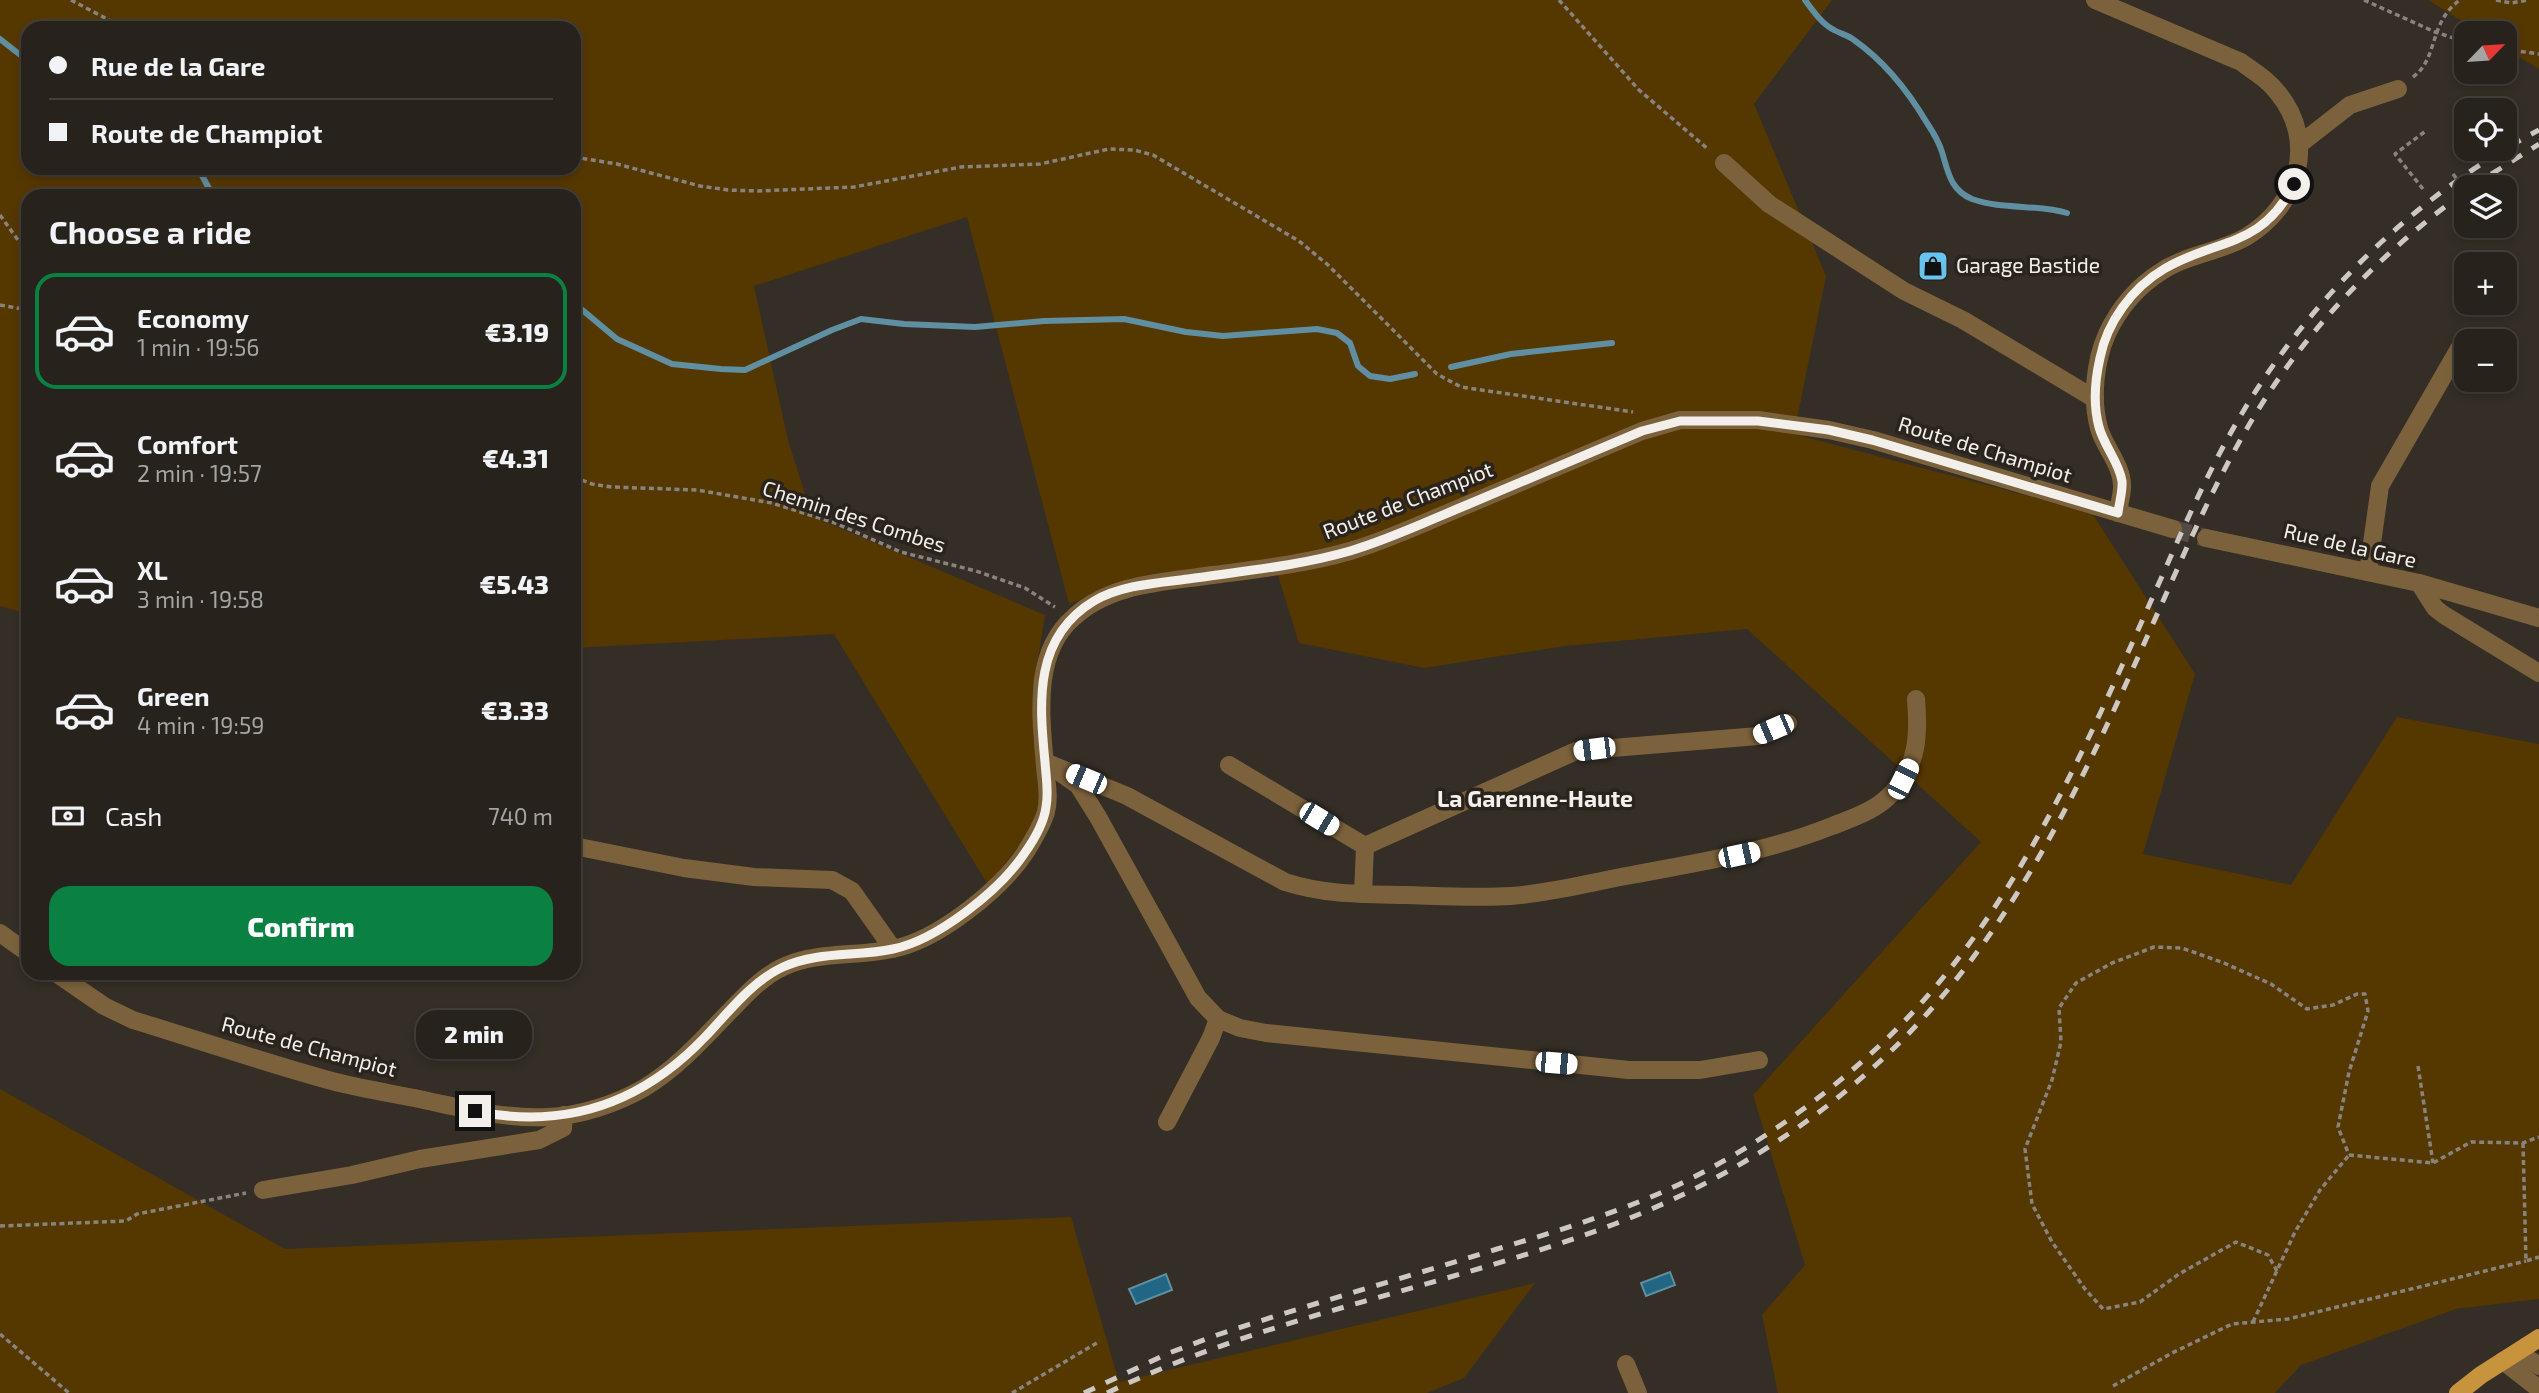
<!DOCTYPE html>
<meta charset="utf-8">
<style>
body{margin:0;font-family:"Exo 2",sans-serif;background:#2f2a25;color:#f1f3f6;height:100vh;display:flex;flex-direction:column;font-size:26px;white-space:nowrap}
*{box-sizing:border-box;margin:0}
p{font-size:23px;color:#a4a4a3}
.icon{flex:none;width:38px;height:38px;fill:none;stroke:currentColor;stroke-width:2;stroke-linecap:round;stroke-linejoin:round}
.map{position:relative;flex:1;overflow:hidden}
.side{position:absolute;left:21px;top:189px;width:560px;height:791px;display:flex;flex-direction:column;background:#27221c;border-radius:21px;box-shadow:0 4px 10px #0003,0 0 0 2px #433f3b}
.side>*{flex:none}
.hud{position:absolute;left:21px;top:21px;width:560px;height:154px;border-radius:21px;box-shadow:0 4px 10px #0003,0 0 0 2px #433f3b;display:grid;align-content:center;height:154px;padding:0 28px;background:#27221c}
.needle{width:46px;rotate:65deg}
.controls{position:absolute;left:2454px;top:21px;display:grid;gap:14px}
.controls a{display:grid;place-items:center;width:63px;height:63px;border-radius:14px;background:#27221c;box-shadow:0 4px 10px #0003,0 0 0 2px #433f3b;font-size:35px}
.end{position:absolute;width:32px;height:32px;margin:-16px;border:9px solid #f3efea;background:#111;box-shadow:0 0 0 4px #111}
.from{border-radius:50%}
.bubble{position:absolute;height:49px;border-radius:21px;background:#27221c;box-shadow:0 4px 10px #0003,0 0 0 2px #433f3b;font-size:23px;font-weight:800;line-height:49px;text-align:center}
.car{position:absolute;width:21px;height:42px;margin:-21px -10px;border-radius:9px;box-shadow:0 0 5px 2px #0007;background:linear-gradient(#fff 24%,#345 0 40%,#fff 0 76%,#345 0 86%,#fff 0)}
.hud b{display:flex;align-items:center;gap:24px;height:66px;font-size:26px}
.hud b+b{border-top:2px solid #433f3b}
.hud i{width:18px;height:18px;background:#f1f3f6}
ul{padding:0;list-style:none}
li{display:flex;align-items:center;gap:21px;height:116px;margin:0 14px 10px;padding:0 14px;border:4px solid transparent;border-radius:21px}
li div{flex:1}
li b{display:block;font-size:26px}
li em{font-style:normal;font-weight:800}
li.active{border-color:#0b8043}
li>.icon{width:63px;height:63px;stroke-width:1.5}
h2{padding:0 28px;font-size:32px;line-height:84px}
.pay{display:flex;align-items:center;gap:18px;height:77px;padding:0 28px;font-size:26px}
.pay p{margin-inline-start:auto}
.button{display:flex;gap:14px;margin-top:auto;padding:14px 28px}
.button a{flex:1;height:80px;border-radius:21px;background:#0b8043;color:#fff;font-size:28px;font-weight:800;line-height:80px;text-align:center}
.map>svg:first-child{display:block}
.green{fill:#553700;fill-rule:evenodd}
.water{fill:#216683;stroke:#608fa2;stroke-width:2}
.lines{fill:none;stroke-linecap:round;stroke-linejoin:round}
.stream{stroke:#608fa2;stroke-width:6}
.minor-tunnel{stroke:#514b43;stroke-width:18;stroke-dasharray:18 9;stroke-linecap:butt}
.path{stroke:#88837c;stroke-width:3.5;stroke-dasharray:5 3.5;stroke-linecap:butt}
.minor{stroke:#7c623c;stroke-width:18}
.major{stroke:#c8933d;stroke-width:18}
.rail{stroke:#cdc8c3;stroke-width:5;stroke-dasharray:12 12;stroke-linecap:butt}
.route{stroke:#f3efea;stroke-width:9}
.labels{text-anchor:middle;stroke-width:7;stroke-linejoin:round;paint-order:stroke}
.poi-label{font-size:21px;fill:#f3efea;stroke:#2a241c;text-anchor:start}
.street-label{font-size:21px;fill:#f3efea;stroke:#2a241c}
.neighbourhood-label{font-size:23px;font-weight:bold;fill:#f3efea;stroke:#2a241c}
</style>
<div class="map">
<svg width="2539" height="1393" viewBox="0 0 2539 1393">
<rect width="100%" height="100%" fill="#342e26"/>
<g class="green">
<path d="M0,0H1832L1754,104L1826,276L1794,434L2092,513L2195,674L2143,854L2291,885L2397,717L2539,744V1299L2456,1309L2301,1365L2275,1393H1778L1762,1315L1805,1265L1753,1095L1981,842L1747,629L1565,646L1424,668L1299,643L1275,566L1151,574L1069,604L967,217L754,286L788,440L812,516L1045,615L1032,695L1040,819L988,885L834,634L574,648V196H28V614L0,606ZM28,28H574V168H28Z"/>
<path d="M2428,0H2539V69L2504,48V33H2481Z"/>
<path d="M0,1089L285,1249L1071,1217L1119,1382L1535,1283L1464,1378L1427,1393H0Z"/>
</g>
<g class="water">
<path d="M1670,1272L1675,1285L1646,1296L1641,1283Z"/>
<path d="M1166,1274L1172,1290L1136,1304L1129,1289Z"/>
</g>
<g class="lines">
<g class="stream">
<path d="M1805,0C1813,11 1822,24 1834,30C1841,34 1848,35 1854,40C1884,61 1908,91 1927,123C1933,132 1939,142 1942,152C1948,171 1950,190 1972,199C2002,210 2037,204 2067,213"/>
<path d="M0,39L28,61"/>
<path d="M198,168L213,196"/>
<path d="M574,303L617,339L672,364L721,369L745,370L832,330L861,319L904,324L975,327L1044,321L1124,319L1186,332L1223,336L1317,329L1337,333L1350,343L1358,366L1370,376L1390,379L1415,374"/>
<path d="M1451,367L1511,354L1612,343"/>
</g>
<path class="minor-tunnel" d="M2173,529L2206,538"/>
<g class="path">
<path d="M71,0L124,28"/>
<path d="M1559,0L1639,90L1709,150"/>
<path d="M2364,0L2435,32L2466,42"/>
<path d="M2496,0L2511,3L2528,0"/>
<path d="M2504,49L2539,54"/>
<path d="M2413,77C2439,58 2428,23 2460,0"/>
<path d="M574,157L617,164L700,186L728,190L758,191L854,187L961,167L1040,164L1109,149L1134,150L1153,155L1299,241L1328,265L1437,374L1461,387L1633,412"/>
<path d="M2453,174L2466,191"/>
<path d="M2423,189L2395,154L2427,130"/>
<path d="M0,215L28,254"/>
<path d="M0,305L28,310"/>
<path d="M574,477L592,484L612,487L697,490L772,503L835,523L901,552L976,571L1025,588L1055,607"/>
<path d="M2418,1066L2433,1163"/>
<path d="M2523,1143L2526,1261L2539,1257"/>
<path d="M2349,1155L2433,1163L2471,1142L2523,1143L2539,1137"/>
<path d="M0,1226L126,1221L137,1214L246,1193"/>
<path d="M2277,1271L2268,1255L2236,1242L2179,1274L2140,1302L2103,1309L2085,1289L2052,1242L2032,1204L2025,1149L2052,1080L2061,1042L2059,1008L2076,983L2112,963L2154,947L2182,948L2224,963L2271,984L2307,1009L2333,1005L2357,994H2365L2368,1011L2349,1072L2338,1127L2349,1155"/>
<path d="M2253,1322L2295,1232L2320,1190L2349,1155"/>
<path d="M0,1334L69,1393"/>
<path d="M2113,1386L2172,1353L2232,1324L2288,1319L2526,1261"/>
<path d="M1012,1393L1100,1341"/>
</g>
<g class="minor">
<path d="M2095,0L2241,62C2255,72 2268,80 2278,93C2318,142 2298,206 2246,237C2220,252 2188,254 2162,271C2138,286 2119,308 2107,334C2095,361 2091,399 2099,428C2104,447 2123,466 2122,487C2122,495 2119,504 2118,513"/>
<path d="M2300,144L2350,105L2398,89"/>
<path d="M1724,163L1769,204L1904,291L1963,320L2095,399"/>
<path d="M2206,538L2419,583L2539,618"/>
<path d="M2368,572L2380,486L2460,347"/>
<path d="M2419,583L2435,608L2444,615L2539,673"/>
<path d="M1229,765L1365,846"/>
<path d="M574,846L684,868L754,877L832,880L852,891L893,949"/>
<path d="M1363,894L1365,846L1576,751L1758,736L1788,723"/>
<path d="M0,933L28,953"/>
<path d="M56,973L104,1006L133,1020C198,1040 263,1062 328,1080C358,1088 389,1093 419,1099C462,1108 503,1119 547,1117C580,1116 616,1104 644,1088C676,1069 701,1041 727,1014C744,997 761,977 783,967C818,951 856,957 892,949C937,941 1000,890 1025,853C1033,840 1042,826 1046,812C1050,796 1046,781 1045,766C1041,716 1032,653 1074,617C1111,583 1165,582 1213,575C1259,569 1305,564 1350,551C1388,540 1425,522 1462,507C1522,482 1582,456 1642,431L1680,420H1758L1829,430L1873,440L2173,529"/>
<path d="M1759,1060L1700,1070H1629L1266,1033L1240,1028L1218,1019L1198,998L1098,817L1078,785L1045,762L1127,796L1285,882C1326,895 1362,894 1405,895C1441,896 1476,898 1511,896C1552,893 1592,882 1632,875C1700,862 1767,852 1832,826C1853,818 1877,810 1892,793C1918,765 1919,735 1916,699"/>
<path d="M1167,1122L1211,1038L1218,1019"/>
<path d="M263,1190L352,1175L420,1159L539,1140L563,1128L564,1115"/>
<path d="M2503,1361L2539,1389"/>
<path d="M2503,1361L2530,1360L2539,1366"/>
<path d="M1626,1364L1638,1393"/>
</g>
<path class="major" d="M2458,1393L2481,1375L2539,1338"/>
<g class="rail">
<path d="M2471,187L2539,144"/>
<path d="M1084,1393L1169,1353L1217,1335C1310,1304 1404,1278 1497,1249C1552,1233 1606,1216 1658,1194C1738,1159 1813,1107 1877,1048C2013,922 2085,748 2159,583C2186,522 2212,462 2247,405C2317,291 2420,193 2539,130"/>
<path d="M1107,1393C1272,1313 1456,1286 1625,1220C1718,1183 1804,1131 1877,1064C2005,948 2078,792 2147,637C2186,550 2223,459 2277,381C2329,306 2393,244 2466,191"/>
</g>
</g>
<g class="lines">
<path class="route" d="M475,1111C566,1130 642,1103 705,1037C728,1013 752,981 783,967C818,951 856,957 893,949C937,940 999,891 1024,854C1034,840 1044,823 1046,807C1049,792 1046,777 1045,762C1039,701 1034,637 1094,601C1121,585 1157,583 1188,579C1243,571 1298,566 1350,551C1391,539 1430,520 1469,504C1526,480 1584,456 1642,431L1680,421H1758L1829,430L1872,440L2118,513C2119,503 2123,491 2122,481C2119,462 2104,446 2099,427C2093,405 2095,380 2100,358C2107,322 2132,288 2164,269C2216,238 2262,249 2294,184"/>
</g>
<defs>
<g id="shop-square" transform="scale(1.575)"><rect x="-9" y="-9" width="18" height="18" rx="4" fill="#67c4ef" stroke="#2a241c"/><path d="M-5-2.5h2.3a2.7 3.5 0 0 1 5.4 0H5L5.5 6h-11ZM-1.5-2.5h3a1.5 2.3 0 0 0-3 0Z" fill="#111"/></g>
</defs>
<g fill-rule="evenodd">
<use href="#shop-square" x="1933" y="266"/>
</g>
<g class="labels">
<g class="poi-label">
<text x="1956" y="273">Garage Bastide</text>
</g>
<g class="street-label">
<text transform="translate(1985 450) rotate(17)" y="7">Route de Champiot</text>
<text transform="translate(1408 501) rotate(-21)" y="7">Route de Champiot</text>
<text transform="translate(854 517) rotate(18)" y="7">Chemin des Combes</text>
<text transform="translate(2350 546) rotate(13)" y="7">Rue de la Gare</text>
<text transform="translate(309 1047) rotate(15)" y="7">Route de Champiot</text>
</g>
<g class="neighbourhood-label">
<text x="1535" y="807">La Garenne-Haute</text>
</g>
</g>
</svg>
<div class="controls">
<a><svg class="needle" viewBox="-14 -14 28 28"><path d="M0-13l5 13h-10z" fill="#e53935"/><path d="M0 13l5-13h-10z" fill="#a4a4a3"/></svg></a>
<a><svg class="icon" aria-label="locate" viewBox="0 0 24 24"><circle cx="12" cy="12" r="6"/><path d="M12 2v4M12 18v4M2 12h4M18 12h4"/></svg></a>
<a><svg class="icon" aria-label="layers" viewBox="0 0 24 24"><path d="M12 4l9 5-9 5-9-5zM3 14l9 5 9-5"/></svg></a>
<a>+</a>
<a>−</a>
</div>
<i class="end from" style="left:2294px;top:184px"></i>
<i class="end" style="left:475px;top:1111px"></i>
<div class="bubble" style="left:416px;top:1010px;width:116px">2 min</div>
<i class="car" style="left:1773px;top:729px;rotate:247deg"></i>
<i class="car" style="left:1594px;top:749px;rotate:263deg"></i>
<i class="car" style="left:1086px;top:779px;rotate:293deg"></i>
<i class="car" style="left:1903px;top:779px;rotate:26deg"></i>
<i class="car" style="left:1319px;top:819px;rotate:121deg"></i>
<i class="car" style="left:1739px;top:855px;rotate:78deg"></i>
<i class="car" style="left:1556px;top:1063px;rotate:95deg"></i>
<div class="hud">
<b><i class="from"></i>Rue de la Gare</b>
<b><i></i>Route de Champiot</b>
</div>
<section class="side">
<h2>Choose a ride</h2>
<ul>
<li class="active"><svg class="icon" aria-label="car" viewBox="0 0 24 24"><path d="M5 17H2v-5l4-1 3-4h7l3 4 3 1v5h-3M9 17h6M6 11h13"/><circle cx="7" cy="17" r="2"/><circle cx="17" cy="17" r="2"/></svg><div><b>Economy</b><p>1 min · 19:56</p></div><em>€3.19</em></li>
<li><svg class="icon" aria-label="car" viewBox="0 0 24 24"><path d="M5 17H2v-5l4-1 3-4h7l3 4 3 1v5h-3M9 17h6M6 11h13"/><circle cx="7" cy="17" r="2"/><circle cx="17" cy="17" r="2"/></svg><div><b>Comfort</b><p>2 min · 19:57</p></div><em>€4.31</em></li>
<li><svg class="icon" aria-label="car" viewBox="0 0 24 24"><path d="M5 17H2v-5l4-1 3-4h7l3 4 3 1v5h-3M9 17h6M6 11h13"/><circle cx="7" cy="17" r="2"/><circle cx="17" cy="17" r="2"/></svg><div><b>XL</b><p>3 min · 19:58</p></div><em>€5.43</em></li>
<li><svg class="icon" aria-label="car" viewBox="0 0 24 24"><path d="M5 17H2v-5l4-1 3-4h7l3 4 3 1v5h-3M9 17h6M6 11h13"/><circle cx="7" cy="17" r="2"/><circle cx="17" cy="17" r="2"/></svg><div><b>Green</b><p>4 min · 19:59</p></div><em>€3.33</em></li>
</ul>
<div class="pay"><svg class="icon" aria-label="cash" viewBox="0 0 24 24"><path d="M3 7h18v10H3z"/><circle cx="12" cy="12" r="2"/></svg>Cash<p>740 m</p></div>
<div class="button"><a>Confirm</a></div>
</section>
</div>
